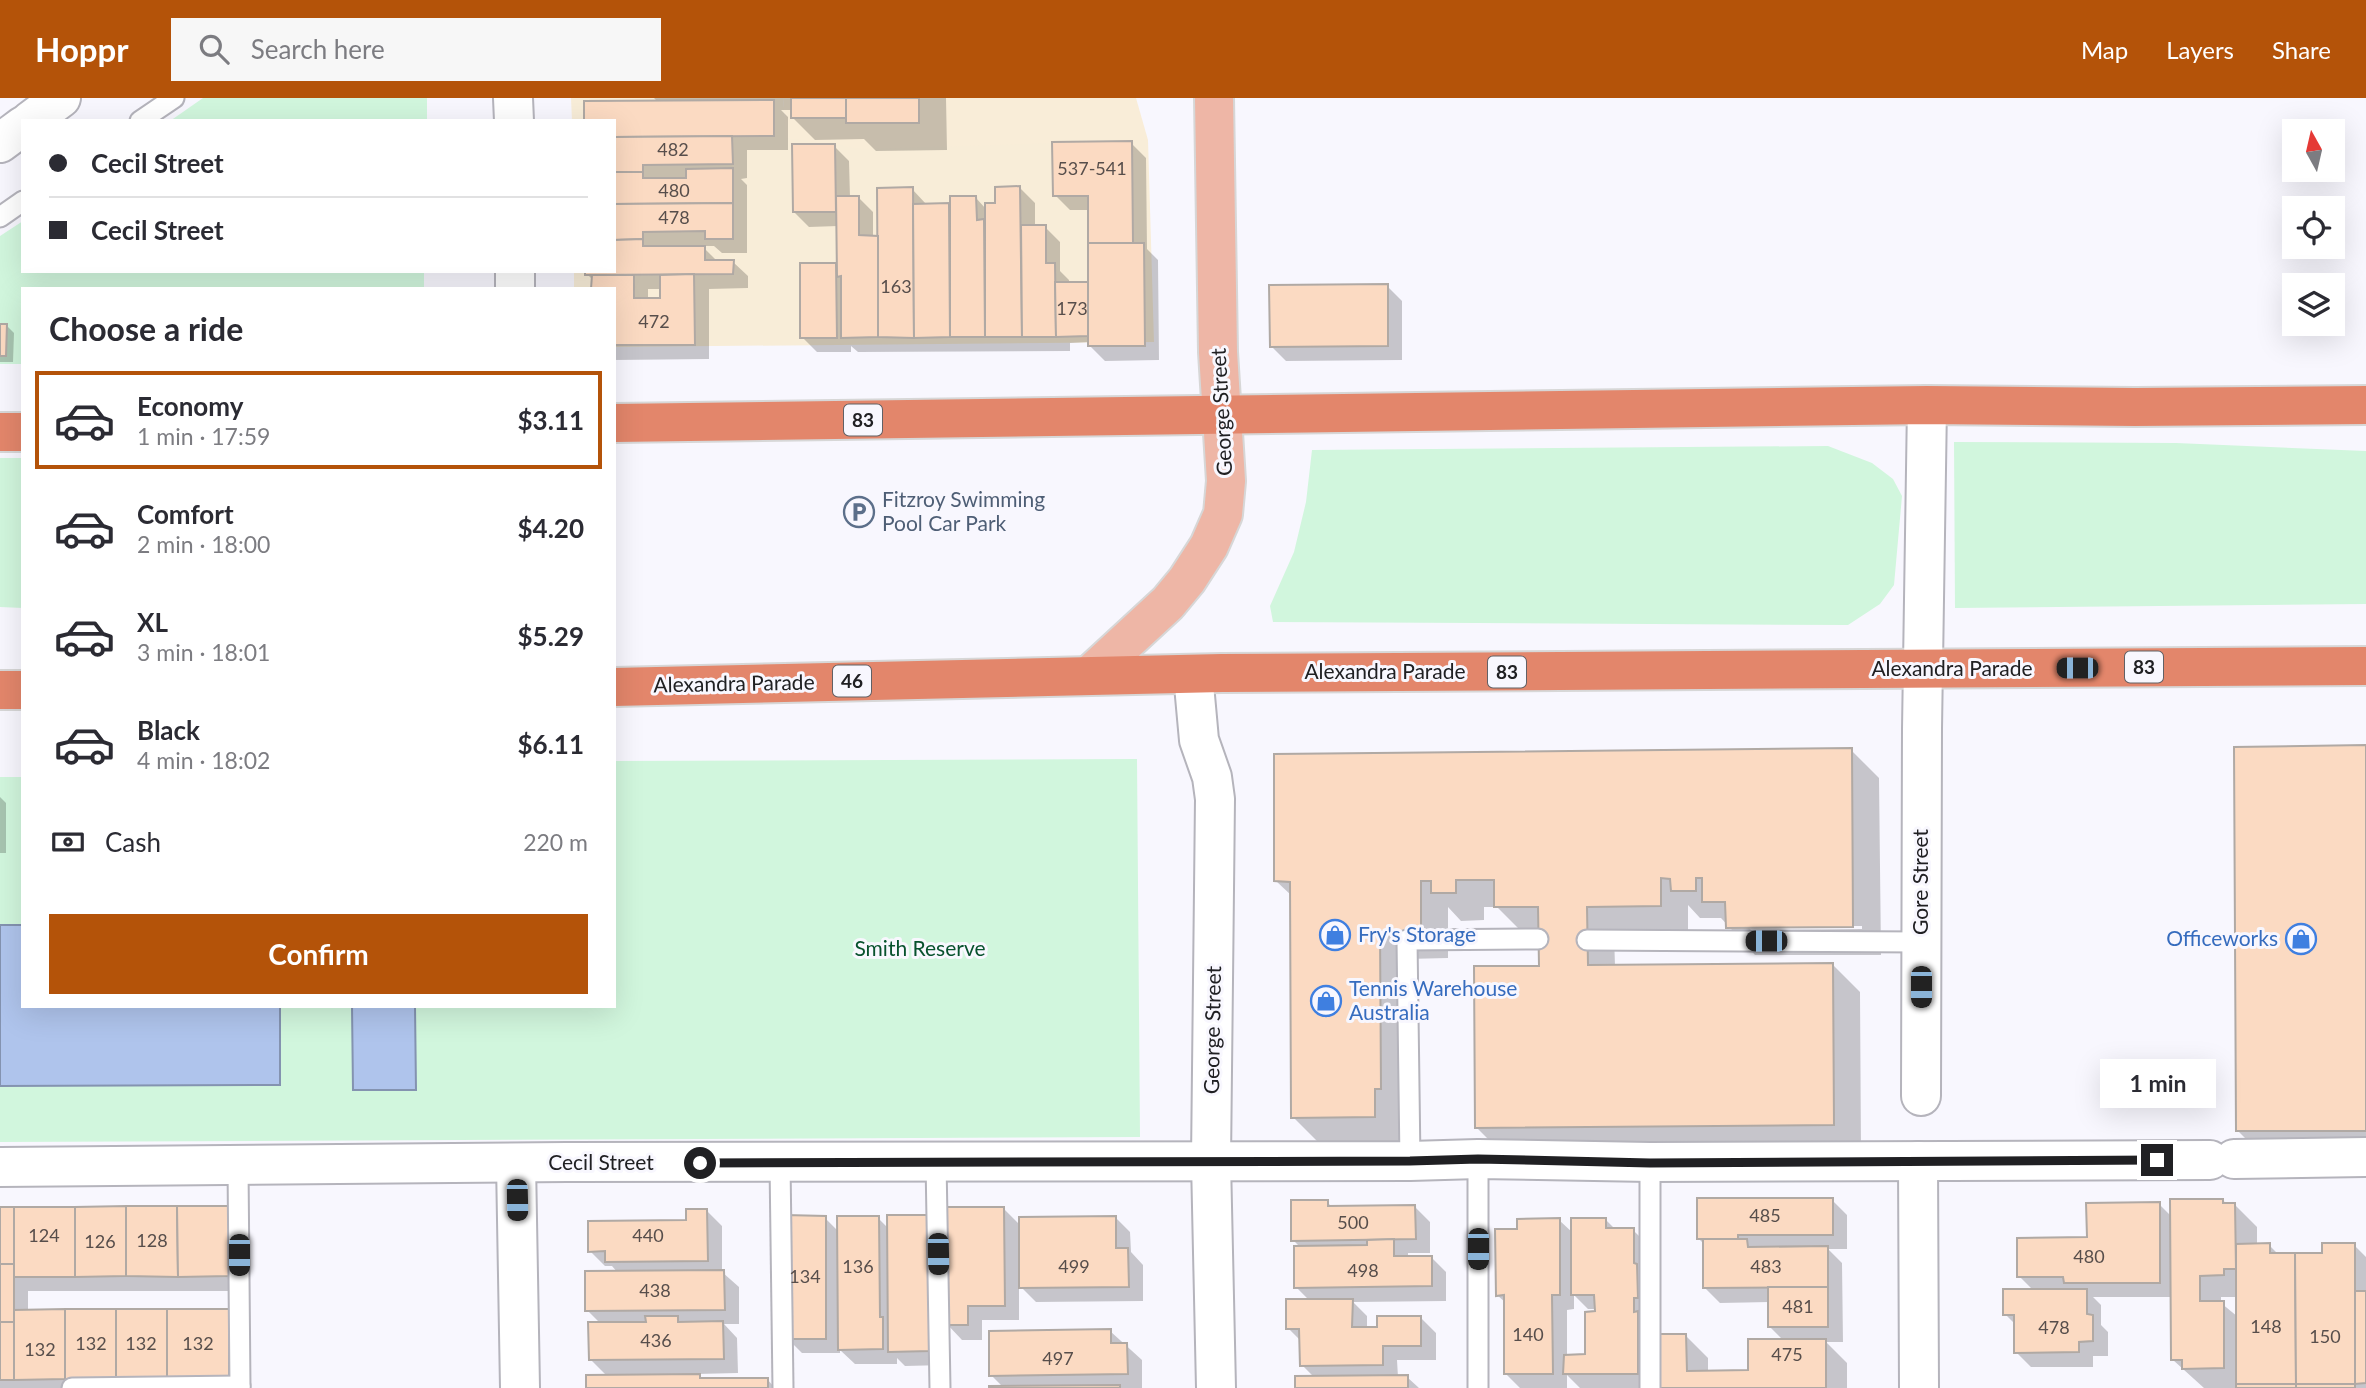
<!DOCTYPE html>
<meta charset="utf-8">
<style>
body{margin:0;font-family:Lato,sans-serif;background:#f7f7f7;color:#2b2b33;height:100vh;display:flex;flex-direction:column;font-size:26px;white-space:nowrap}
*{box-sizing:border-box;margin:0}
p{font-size:23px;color:#7c7c81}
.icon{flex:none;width:38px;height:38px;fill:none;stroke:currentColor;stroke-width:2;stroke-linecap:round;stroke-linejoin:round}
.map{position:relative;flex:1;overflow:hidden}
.side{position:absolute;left:21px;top:189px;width:595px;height:721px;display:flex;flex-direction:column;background:#fff;border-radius:0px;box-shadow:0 7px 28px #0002}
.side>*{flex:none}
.banner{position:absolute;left:21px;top:21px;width:595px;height:154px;border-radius:0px;box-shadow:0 7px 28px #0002;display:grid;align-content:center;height:154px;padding:0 28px;background:#fff}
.needle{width:46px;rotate:352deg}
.tools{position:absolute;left:2282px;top:21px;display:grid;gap:14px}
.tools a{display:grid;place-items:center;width:63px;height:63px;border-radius:0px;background:#fff;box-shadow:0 7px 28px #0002;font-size:35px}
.end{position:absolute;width:32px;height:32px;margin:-16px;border:9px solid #202023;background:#fff;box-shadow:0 0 0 4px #fff}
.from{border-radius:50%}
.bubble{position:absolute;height:49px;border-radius:0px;background:#fff;box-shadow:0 7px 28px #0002;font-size:23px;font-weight:700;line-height:49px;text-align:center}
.car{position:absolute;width:21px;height:42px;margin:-21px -10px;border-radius:9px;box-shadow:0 0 5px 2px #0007;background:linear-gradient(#222 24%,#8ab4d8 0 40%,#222 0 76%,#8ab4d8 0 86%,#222 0)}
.banner b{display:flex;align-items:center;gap:24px;height:66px;font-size:26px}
.banner b+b{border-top:2px solid #e1e1e2}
.banner i{width:18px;height:18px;background:#2b2b33}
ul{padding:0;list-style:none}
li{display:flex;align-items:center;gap:21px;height:98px;margin:0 14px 10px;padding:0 14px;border:4px solid transparent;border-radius:0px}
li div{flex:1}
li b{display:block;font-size:26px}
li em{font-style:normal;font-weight:700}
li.active{border-color:#b45309}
li>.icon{width:63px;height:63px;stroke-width:1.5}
h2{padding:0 28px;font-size:32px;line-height:84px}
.pay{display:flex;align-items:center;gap:18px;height:77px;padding:0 28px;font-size:26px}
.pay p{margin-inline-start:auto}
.cta{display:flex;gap:14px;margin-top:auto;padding:14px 28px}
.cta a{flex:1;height:80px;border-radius:0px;background:#b45309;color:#fff;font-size:28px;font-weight:700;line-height:80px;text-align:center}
header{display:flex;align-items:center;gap:42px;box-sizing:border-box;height:98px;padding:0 35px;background:#b45309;color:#fff}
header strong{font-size:33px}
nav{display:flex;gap:38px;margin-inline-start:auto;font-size:24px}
.search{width:490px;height:63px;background:#f7f7f7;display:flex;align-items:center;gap:18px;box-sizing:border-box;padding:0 24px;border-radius:0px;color:#7c7c81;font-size:26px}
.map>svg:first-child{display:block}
.commercial{fill:#f8edd8}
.industrial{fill:#f9edd8}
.green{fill:#d1f6dd}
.water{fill:#afc4ec;stroke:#8493b0;stroke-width:2}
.shadow{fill:#0003;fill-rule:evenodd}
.building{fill:#fbdac2;stroke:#b0a9a4;stroke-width:2}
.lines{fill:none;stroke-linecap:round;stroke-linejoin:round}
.lane-casing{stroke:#b5b4bc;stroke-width:23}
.street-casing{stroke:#b5b4bc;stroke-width:42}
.primary-casing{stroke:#d7d7d7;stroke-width:42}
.highway-casing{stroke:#d7d7d7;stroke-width:42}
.lane{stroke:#fff;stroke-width:19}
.street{stroke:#fff;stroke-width:38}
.primary{stroke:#eeb6a6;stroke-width:38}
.highway{stroke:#e3866b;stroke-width:38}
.route{stroke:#202023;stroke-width:9}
.labels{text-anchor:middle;stroke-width:6;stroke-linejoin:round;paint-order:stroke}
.number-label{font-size:18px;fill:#574e4b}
.shield{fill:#f8f7fe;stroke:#616065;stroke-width:2}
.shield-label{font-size:19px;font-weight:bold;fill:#202023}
.street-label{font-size:21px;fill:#202023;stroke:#f8f7fe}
.service-label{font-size:21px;fill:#4e5e75;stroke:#f8f7fe;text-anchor:start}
.shop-label{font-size:21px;fill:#366cbe;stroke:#f8f7fe;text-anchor:start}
.park-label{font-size:21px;fill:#08522e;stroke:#f8f7fe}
</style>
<header>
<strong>Hoppr</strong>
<div class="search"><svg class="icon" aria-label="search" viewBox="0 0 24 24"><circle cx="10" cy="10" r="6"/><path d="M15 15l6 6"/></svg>Search here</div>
<nav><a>Map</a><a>Layers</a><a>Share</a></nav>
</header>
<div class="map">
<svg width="2366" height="1290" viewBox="0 0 2366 1290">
<rect width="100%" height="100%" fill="#f8f7fe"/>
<path class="commercial" d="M571,0H783L787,40L1148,42L1154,244L614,249V191H574V173H614V23H572Z"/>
<path class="industrial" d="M783,0H1136L1148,42L865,51L786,40Z"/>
<g class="green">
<path d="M203,0H427V23H170Z"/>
<path d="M23,123V173H424V191H23V266H0V138Z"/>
<path d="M1954,344L2176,345L2366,353V506L1955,510Z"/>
<path d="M1828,348L1872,365L1893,381L1902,398L1894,487L1880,506L1848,527L1273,524L1270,508L1294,454L1306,404L1312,352Z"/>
<path d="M0,360H23V510L0,509Z"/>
<path d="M1137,661L1140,1039L0,1044V679H23V908H614V663Z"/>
</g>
<g class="water">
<path d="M0,827H23V908H280V987L0,988Z"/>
<path d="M352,908H415L416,992H353Z"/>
</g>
<g class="shadow">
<path d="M654,0H946L947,52L876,53L864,41L815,42L793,20V12H781L788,19V52H747V80L741,81L747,87V155H722L714,148H702L718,164H733L748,178V190L709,191V261L614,262V191L593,182L587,176L614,173L659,5ZM648,191H662V202H648Z"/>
<path d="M1131,45L1146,60L1147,151L1158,162L1159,262L1105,263L1090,248V244L1070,245V253L858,254L851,248V254H817L802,239V167H838V128L809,129L794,114L834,48L849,63L850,99H858L873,114V139L880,140L912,91L927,107H951L976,100L986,111L997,106L1020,90L1035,105V129H1045L1060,144V173L1069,182V185H1090L1089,112H1070L1055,97Z"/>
<path d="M1387,188L1402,203V262L1286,263L1271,248Z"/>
<path d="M0,228H7L14,235L13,264H0Z"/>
<path d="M2366,649V1054L2260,1055L2238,1033Z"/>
<path d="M1851,652L1879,680L1881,857H1755L1721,820H1700L1688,807V835L1614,836L1615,868L1832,866L1860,894L1861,1054L1505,1058L1477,1030L1541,869L1540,836H1524L1497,809H1484V822L1461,823L1448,809V860L1407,861L1402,1047H1321L1293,1019L1292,798L1276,783ZM1747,828H1862V831L1751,832Z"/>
<path d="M0,699L6,705V755H0Z"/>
<path d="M1832,1102L1847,1117V1151H1828L1842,1165L1843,1244H1826L1847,1265V1290H1660L1686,1238L1708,1260V1274H1750L1784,1243L1770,1229V1204L1720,1205L1705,1190V1147L1699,1141Z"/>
<path d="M2223,1102L2227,1107H2235L2257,1129V1147H2269L2279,1157L2324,1156L2354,1147L2366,1159V1290H2204L2173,1262L2172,1199H2093L2101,1207V1227L2108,1234V1258H2093V1269H2031L2016,1254V1227L2005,1216L2034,1193L2019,1178L2159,1106L2171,1118ZM2221,1199H2238V1219L2221,1205Z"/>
<path d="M1327,1104L1333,1110L1415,1109L1430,1124V1155H1408V1159H1431L1446,1174V1203L1353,1204L1367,1218V1231L1379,1230L1421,1220L1436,1235V1262H1397L1398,1279H1407L1419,1290H1297L1314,1279L1302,1267L1301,1243L1288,1230L1310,1203L1296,1189L1301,1150L1293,1142Z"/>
<path d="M228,1109L243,1193H28V1213L228,1212L243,1227V1290H0V1111Z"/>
<path d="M1004,1111L1021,1128L1115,1119L1130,1134L1131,1154L1143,1167V1203L1036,1204L1019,1187V1222H982V1242H962L945,1224V1267L905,1268L897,1260V1266H855L840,1252V1255H802L787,1240L825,1120L839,1134L878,1120L889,1131L929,1119Z"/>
<path d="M707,1113L722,1128V1174L739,1189V1226H724L737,1240L738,1275L697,1276L704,1282L767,1281L775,1290H588L607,1278L590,1261L601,1226L587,1212L618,1175L612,1168H605L590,1153L687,1123Z"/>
<path d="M1605,1121L1616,1132H1633L1648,1147L1652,1290H1580L1567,1277V1290H1520L1506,1276V1205L1497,1197L1519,1133L1559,1122L1573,1135ZM1574,1197L1588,1211H1596L1587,1258H1567V1212L1574,1211Z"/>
<path d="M1110,1233L1142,1262V1290H991L1003,1289L991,1277Z"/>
</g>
<g class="building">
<rect x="791" y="0" width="55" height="20"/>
<rect x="846" y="0" width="73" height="25"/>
<path d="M774,2V38L614,39V23H584V3Z"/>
<path d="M732,38L733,66L643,67V74H614V39Z"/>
<path d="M1132,43L1133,145H1088V98H1053L1052,44Z"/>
<path d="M792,46H835L836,114H793Z"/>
<path d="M733,70V105L614,106V74H643V80H686V71Z"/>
<path d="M1020,88L1022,239H985V105H995V89Z"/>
<path d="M913,89L914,240L878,239L877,90Z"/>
<path d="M836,98H859V137L878,138V239L841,240V178L837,179Z"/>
<path d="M950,98H976L977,122L984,121L985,239H950Z"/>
<path d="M733,105V141H705V133L643,134V141L614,142V106Z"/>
<path d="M949,105L950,239L914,240L913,106Z"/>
<path d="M1021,127H1046V165H1055L1056,239H1022Z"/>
<path d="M643,141V148H705V162H734L733,176L585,177V173H614V142Z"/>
<path d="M1088,145H1144L1145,248H1088Z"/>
<path d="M800,165H836L837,240H800Z"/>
<path d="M694,176L695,247H614V191H591L592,177H634V200H660V177Z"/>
<path d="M1055,184H1088V238L1056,239Z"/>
<path d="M1388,186V248L1270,249L1269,187Z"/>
<path d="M0,226H7L6,258H0Z"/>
<path d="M2366,647V1033H2236L2234,649Z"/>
<path d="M1852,650L1853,829L1726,830L1725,804H1702V780H1696V793H1671L1670,781L1661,780V808L1587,809L1588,867L1833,865L1834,1027L1475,1030L1474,868H1539L1538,809H1494V782H1456V795H1431V783H1421V833H1380L1381,991H1375V1019L1291,1020L1290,784L1274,783V656Z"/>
<path d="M1697,1100H1833V1137H1738V1141H1697Z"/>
<path d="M2170,1101H2223V1105H2235L2236,1171H2224V1177L2200,1178V1203H2224V1270L2182,1271V1262H2171Z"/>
<path d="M1291,1102H1328V1108L1415,1107L1416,1141L1291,1143Z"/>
<path d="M2160,1104V1185H2064L2063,1179H2017V1140L2087,1139L2086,1105Z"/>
<path d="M126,1108H177L178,1179L126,1178Z"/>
<path d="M126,1108V1178L75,1179V1109Z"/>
<path d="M177,1108H229V1178L178,1179Z"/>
<rect x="0" y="1109" width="14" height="57"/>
<rect x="14" y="1109" width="61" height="70"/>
<path d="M945,1109H1004L1005,1208H968V1227H946Z"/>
<path d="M686,1111H707L708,1163L605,1164V1153L588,1154V1123L686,1122Z"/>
<path d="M785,1117L826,1118V1241H785Z"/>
<path d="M887,1117H930L931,1253L888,1254Z"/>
<path d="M837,1118H879L880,1219H883V1251L838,1252Z"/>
<path d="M1116,1118V1150H1128L1129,1189L1019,1190V1119Z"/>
<path d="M1560,1120V1197H1552L1553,1276H1504V1197L1496,1198L1495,1131H1517V1121Z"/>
<path d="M1571,1120H1606V1130H1634V1165L1637,1166L1638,1200H1634V1214L1638,1213V1276H1563L1564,1257L1585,1256V1214L1595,1213L1594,1197H1571Z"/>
<path d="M1394,1141V1158H1432V1188L1294,1190V1148L1367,1147V1142Z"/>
<path d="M1703,1141H1747L1748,1149L1828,1148V1189L1703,1190Z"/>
<path d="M2270,1145V1155H2295L2296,1286H2236V1146Z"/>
<path d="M2322,1145H2355V1286H2296L2295,1155H2322Z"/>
<rect x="0" y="1166" width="14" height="58"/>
<path d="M724,1172L725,1212L585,1213V1173Z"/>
<rect x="1768" y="1189" width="60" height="40"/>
<path d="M2003,1191H2087V1216L2093,1217V1243L2079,1244V1254L2014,1255V1217H2003Z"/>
<path d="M2355,1193H2366V1285L2355,1286Z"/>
<path d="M1286,1201H1353L1352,1229H1377V1218H1421V1248H1383V1267L1300,1268L1299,1231H1286Z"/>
<rect x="65" y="1211" width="51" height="70"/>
<path d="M65,1211V1281L14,1282V1212Z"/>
<path d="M116,1211H167V1280L116,1281Z"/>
<path d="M167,1211H229V1281L167,1280Z"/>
<path d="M645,1218H678V1224L723,1223L724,1261L589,1262L588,1224H646Z"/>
<rect x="0" y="1224" width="14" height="58"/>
<path d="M1111,1231V1245H1127L1128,1276L989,1278V1233Z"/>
<path d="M1658,1236H1686L1687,1273L1748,1272V1241H1826V1290H1658Z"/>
<path d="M700,1276V1280H768V1290H586V1277Z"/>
<path d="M1408,1277V1290H1295V1278Z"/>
<rect x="2236" y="1286" width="60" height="4"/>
<rect x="2296" y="1286" width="59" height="4"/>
<path d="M1120,1287V1290H989V1288Z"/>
</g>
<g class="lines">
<g class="lane-casing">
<g id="lane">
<path d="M140,23L174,0"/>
<path d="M0,119L23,103"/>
<path d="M1587,842L1921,844"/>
<path d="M1478,1061V1290"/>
<path d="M1410,1063L1407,842L1538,841"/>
<path d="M936,1064L940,1290"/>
<path d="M1650,1064V1290"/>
<path d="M780,1065L783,1290"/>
<path d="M238,1068L240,1290"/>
<path d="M72,1290L240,1288"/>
</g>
</g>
<g class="street-casing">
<g id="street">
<path d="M513,0L514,23"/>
<path d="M30,23L61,0"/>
<path d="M0,45L23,28"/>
<path d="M515,173V191"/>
<path d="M1193,576L1199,642L1212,679L1215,701L1211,1063L1216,1290"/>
<path d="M1921,998L1922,631L1927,307"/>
<path d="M2234,1061L2366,1059"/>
<path d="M1918,1063L1919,1290"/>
<path d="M516,1065L520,1290"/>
<path d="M0,1069L567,1064L1410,1063L1478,1061L1650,1064L2210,1062"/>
</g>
</g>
<g class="primary-casing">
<path id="primary" d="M1090,577L1168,505L1187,482L1209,448L1223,416L1226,383L1218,254L1214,0"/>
</g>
<g class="highway-casing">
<g id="highway">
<path d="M614,325L1927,307L2135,309L2366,307"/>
<path d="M0,334H23"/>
<path d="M614,589L1222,575L2366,568"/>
<path d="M0,592H23"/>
</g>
</g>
<use href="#lane" class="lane"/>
<use href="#street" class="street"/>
<use href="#primary" class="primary"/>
<use href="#highway" class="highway"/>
</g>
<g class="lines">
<path class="route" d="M700,1065L1410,1063L1478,1061L1650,1065L2157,1062"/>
</g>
<defs>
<g id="parking-ring" transform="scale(1.575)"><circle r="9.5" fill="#f8f7fe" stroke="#5c6f8a" stroke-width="1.5"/><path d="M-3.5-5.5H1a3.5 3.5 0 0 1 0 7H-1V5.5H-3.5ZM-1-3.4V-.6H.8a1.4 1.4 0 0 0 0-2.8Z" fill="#5c6f8a"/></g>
<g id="shop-ring" transform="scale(1.575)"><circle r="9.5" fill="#f8f7fe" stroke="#3f7fe0" stroke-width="1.5"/><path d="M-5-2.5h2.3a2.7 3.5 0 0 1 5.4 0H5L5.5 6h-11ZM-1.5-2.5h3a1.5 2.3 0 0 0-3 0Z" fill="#3f7fe0"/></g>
</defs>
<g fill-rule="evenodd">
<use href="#parking-ring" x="859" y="414"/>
<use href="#shop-ring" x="1335" y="837"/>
<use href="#shop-ring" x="2301" y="841"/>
<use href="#shop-ring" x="1326" y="903"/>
</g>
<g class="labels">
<g class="number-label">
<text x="673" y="58">482</text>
<text x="1092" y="77">537-541</text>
<text x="674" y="99">480</text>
<text x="674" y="126">478</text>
<text x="896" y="195">163</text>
<text x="1072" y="217">173</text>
<text x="654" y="230">472</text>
<text x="1765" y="1124">485</text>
<text x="1353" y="1131">500</text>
<text x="44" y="1144">124</text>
<text x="648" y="1144">440</text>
<text x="152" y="1149">128</text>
<text x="100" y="1150">126</text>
<text x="2089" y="1165">480</text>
<text x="858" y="1175">136</text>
<text x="1074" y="1175">499</text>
<text x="1766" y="1175">483</text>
<text x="1363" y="1179">498</text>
<text x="805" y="1185">134</text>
<text x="655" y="1199">438</text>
<text x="1798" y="1215">481</text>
<text x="2266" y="1235">148</text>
<text x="2054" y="1236">478</text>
<text x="1528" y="1243">140</text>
<text x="2325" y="1245">150</text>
<text x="656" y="1249">436</text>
<text x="91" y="1252">132</text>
<text x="141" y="1252">132</text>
<text x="198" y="1252">132</text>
<text x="40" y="1258">132</text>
<text x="1787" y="1263">475</text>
<text x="1058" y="1267">497</text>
</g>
<g class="shield">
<rect x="844" y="306.5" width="38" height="31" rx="5"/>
<rect x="2125" y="553.5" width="38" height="31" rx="5"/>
<rect x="1488" y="558.5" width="38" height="31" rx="5"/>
<rect x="833" y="567.5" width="38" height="31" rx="5"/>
</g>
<g class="shield-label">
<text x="863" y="329">83</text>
<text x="2144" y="576">83</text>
<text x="1507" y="581">83</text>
<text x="852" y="590">46</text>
</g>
<g class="street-label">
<text transform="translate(1222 314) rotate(-93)" y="7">George Street</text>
<text x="1952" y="578">Alexandra Parade</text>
<text x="1385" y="581">Alexandra Parade</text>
<text transform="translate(734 586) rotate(-1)" y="7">Alexandra Parade</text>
<text transform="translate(1921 784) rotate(-90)" y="7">Gore Street</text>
<text transform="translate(1213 932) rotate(-89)" y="7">George Street</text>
<text x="601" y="1072">Cecil Street</text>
</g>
<g class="service-label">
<text x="882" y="409">Fitzroy Swimming<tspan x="882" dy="24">Pool Car Park</tspan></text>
</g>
<g class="shop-label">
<text x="1358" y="844">Fry's Storage</text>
<text x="2278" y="848" text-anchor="end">Officeworks</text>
<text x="1349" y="898">Tennis Warehouse<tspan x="1349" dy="24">Australia</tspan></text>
</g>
<g class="park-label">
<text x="920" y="858">Smith Reserve</text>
</g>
</g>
</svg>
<div class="tools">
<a><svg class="needle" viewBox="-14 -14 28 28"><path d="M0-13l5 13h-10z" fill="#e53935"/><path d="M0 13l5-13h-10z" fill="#7c7c81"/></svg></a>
<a><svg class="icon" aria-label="locate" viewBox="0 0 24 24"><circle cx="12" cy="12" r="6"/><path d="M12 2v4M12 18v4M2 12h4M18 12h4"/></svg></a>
<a><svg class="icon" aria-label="layers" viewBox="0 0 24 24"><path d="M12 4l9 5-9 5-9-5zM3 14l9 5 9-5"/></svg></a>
</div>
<i class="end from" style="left:700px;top:1065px"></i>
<i class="end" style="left:2157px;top:1062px"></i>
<div class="bubble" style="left:2100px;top:961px;width:116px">1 min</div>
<i class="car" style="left:2077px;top:570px;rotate:270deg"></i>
<i class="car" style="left:1766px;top:843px;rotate:270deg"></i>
<i class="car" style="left:1921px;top:889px;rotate:180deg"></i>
<i class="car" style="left:517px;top:1102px;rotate:179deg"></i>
<i class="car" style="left:1478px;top:1151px;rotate:180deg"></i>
<i class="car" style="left:938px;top:1156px;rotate:179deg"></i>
<i class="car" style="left:239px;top:1157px;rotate:180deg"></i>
<div class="banner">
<b><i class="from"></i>Cecil Street</b>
<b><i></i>Cecil Street</b>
</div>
<section class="side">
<h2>Choose a ride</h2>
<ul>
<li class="active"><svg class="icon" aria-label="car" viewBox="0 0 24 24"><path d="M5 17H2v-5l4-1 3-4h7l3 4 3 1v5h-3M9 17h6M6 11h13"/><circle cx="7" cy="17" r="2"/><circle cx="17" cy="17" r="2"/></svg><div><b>Economy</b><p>1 min · 17:59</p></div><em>$3.11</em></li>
<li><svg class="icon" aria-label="car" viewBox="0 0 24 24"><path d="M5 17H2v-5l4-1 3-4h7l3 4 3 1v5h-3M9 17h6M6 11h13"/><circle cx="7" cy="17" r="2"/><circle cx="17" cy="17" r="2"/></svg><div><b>Comfort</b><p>2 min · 18:00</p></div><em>$4.20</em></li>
<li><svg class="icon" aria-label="car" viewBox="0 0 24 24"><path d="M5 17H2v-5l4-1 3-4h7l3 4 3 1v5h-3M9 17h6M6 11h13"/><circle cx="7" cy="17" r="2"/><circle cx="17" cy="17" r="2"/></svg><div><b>XL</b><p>3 min · 18:01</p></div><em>$5.29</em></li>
<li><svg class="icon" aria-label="car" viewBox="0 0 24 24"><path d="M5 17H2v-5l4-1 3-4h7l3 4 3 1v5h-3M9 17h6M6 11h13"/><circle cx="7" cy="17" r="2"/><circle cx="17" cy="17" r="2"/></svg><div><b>Black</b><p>4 min · 18:02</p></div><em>$6.11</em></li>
</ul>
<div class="pay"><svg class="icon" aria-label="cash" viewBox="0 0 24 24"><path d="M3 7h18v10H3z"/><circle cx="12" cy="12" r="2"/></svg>Cash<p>220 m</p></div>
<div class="cta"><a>Confirm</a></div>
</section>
</div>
